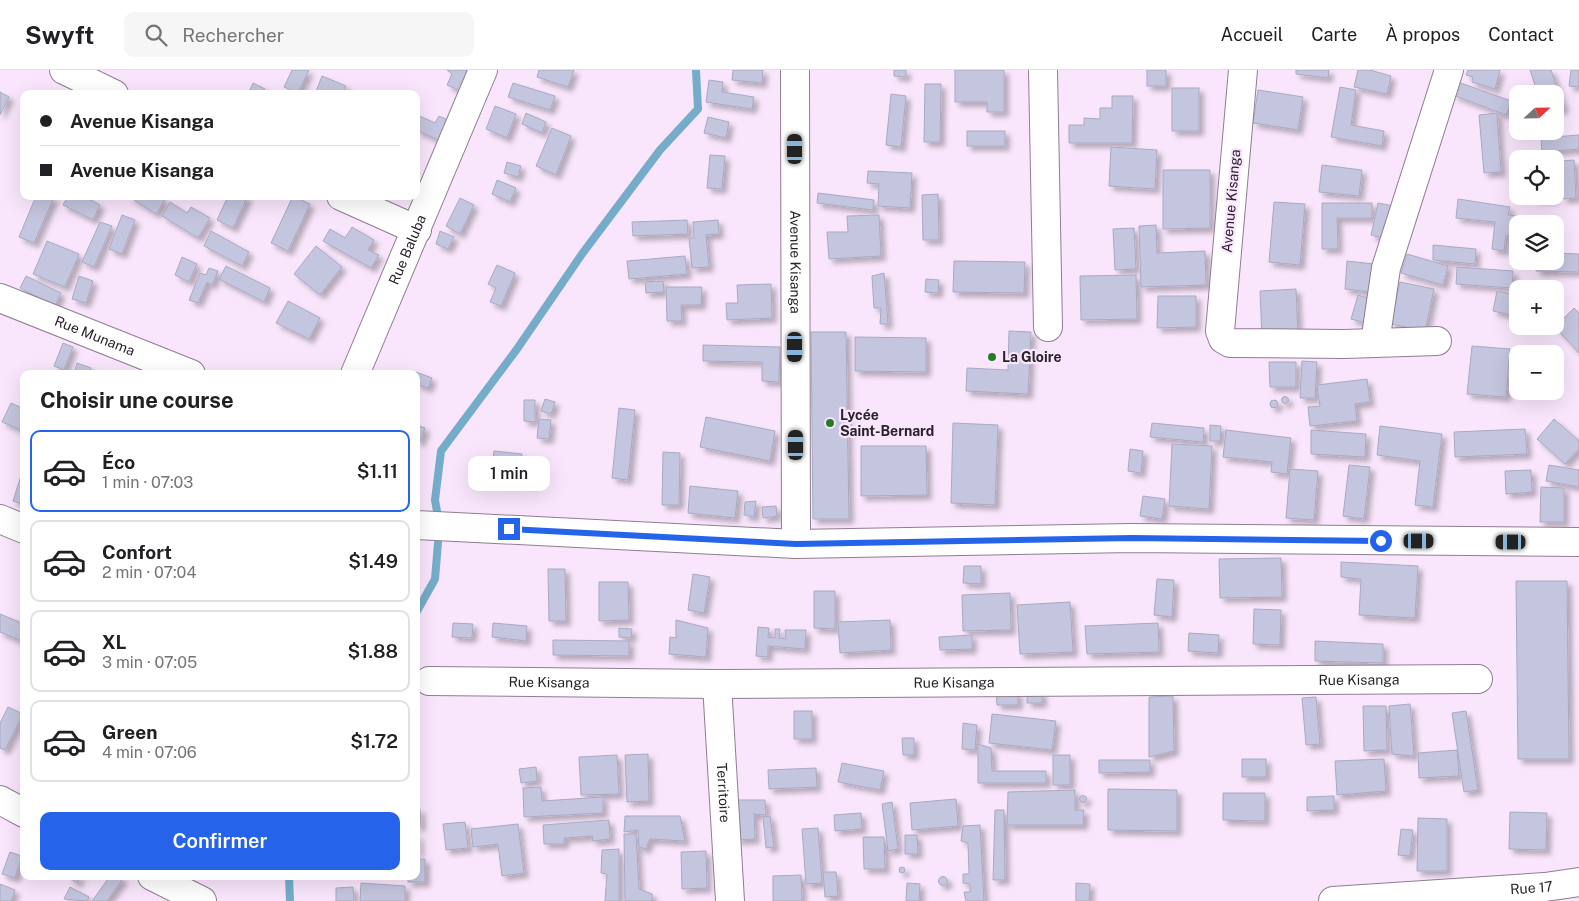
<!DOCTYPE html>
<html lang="fr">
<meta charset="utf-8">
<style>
body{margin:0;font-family:"Public Sans",sans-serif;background:#f6f6f6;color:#202124;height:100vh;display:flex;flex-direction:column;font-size:19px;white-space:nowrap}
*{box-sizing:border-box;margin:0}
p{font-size:16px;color:#757577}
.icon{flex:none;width:28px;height:28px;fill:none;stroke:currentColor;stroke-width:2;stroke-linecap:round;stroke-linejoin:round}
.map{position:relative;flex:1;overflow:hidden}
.sheet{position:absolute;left:20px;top:300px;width:400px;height:510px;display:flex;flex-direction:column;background:#fff;border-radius:10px;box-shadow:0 5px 20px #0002}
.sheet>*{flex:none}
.hud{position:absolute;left:20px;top:20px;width:400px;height:110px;border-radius:10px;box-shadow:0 5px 20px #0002;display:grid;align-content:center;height:110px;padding:0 20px;background:#fff}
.needle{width:32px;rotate:68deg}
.controls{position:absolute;left:1509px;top:15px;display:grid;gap:10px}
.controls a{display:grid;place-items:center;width:55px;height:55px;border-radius:10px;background:#fff;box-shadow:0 5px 20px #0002;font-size:25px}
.end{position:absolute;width:22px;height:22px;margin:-11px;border:6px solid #2563eb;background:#fff;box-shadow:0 0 0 2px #fff}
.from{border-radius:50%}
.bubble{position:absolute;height:35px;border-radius:10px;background:#fff;box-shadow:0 5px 20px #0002;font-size:16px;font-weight:600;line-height:35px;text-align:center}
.car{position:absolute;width:15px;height:30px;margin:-15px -8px;border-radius:6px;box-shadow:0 0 4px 1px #0007;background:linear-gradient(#222 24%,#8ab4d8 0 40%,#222 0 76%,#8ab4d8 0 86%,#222 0)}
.hud b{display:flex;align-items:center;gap:18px;height:48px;font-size:19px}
.hud b+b{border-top:1px solid #e0e0e0}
.hud i{width:12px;height:12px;background:#202124}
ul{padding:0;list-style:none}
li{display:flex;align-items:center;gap:15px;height:82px;margin:0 10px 8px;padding:0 10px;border:2px solid #e0e0e0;border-radius:10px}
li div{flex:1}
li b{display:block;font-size:19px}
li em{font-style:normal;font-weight:600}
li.on{border-color:#2563eb}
li>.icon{width:45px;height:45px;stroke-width:1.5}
h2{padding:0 20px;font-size:22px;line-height:60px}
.cta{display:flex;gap:10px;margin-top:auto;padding:10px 20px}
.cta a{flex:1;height:58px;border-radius:10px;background:#2563eb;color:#fff;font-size:20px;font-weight:600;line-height:58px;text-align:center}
header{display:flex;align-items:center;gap:30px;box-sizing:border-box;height:70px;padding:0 25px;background:#fff;border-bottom:1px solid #e0e0e0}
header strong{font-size:24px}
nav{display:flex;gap:28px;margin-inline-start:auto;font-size:18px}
.search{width:350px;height:45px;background:#f6f6f6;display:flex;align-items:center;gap:12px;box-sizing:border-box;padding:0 18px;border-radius:10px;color:#757577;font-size:19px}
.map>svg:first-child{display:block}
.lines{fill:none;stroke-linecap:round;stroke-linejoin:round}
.stream{stroke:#75acc9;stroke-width:8}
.building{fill:#c4c5de;stroke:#a9a9c2;filter:url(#shadow)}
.minor-casing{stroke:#8f7d91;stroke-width:30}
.minor{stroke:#fff;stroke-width:28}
.route{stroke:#2563eb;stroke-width:6}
.poi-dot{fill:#257b28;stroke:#f9e6fc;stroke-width:2}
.labels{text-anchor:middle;stroke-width:4.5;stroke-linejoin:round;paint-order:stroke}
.street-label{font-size:14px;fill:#29222a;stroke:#f9e6fc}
.poi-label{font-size:14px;font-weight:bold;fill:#29222a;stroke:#f9e6fc;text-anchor:start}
</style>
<header>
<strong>Swyft</strong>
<div class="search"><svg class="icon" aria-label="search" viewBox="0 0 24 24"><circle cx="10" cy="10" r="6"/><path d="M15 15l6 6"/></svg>Rechercher</div>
<nav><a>Accueil</a><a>Carte</a><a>À propos</a><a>Contact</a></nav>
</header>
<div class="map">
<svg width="1579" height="831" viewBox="0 0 1579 831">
<defs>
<filter id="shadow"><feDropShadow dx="4.5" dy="4.5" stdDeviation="2.5" flood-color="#0004"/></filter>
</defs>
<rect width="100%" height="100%" fill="#f9e6fc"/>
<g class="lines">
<g class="stream">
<path d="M438,447L435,430L441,381L517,279L582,184L660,80L698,39L696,0"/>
<path d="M416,543L435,509L438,473"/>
<path d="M289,806L290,831"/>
</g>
</g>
<g class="building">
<path d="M292,0H309L298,23L284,17Z"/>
<path d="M447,0H473L463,22L447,15L452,4Z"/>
<path d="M539,0H574L568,17L537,7Z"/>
<path d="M733,0H763L762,13L732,10Z"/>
<path d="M894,0H906V7L894,6Z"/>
<path d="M955,0H1004V42H987V32H955Z"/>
<rect x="1147" y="0" width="19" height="16"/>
<path d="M1296,0H1329L1328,8L1296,4Z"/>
<path d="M1358,0H1370L1391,6L1387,24L1354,17Z"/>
<path d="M1468,0H1500L1495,19L1472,12L1473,7L1466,5Z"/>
<path d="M1530,0H1551L1564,38L1555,41V24H1538Z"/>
<path d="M1571,0H1579V17L1569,16Z"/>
<path d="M322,6L346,16L342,24H315Z"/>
<path d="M709,10L723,12L722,22L754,27L752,39L706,32Z"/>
<path d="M1458,12L1511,31L1506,45L1453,25Z"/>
<path d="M253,13L265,19L263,24H248Z"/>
<path d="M513,13L555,26L550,40L508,27Z"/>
<path d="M925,14H941L940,72H924Z"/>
<path d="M1340,17L1356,20L1351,55L1384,61L1382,76L1331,67Z"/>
<rect x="1172" y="18" width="27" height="43"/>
<path d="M1258,20L1303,27L1298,60L1253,53Z"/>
<path d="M0,22L9,27L0,45Z"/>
<path d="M891,24L906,26L901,77L886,75Z"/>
<path d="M1112,26H1133L1132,73H1069V55H1084V48L1100,49V38H1112Z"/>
<path d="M495,36L516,44L507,68L486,59Z"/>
<path d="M526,43L546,52L542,63L522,54Z"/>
<path d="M1497,43L1501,102L1484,103L1479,45Z"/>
<path d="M417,45L435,53L439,46L450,51L440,71L416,60Z"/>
<path d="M708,47L729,52L726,68L704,63Z"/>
<path d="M552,58L571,66L556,105L536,96Z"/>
<rect x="967" y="61" width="38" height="15"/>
<path d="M1579,65V79L1542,82L1541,68Z"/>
<path d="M1111,77L1157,80L1155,119L1109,116Z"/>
<path d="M710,85L725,86L722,119L707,118Z"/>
<path d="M1574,90L1576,128L1563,129L1561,91Z"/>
<path d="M507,92L521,96L518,107L504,103Z"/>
<path d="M1322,95L1362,100L1359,126L1319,122Z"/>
<path d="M1163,100H1210V158L1163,159Z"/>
<path d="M868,101L912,103L910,138L878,136L879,114L867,113Z"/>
<path d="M497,110L516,118L510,132L492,124Z"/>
<path d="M818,123L874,130L873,140L817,133Z"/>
<path d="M938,124L939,170H923L922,125Z"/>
<path d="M36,126L54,127L34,173L19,167Z"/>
<path d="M68,126H84L100,135L93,150L63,135Z"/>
<path d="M128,126H159L165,130L156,144Z"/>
<path d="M228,126H248L233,158L217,150Z"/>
<path d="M293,126L310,134L288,181L271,173Z"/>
<rect x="1535" y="126" width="19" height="3"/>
<path d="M460,128L474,135L460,164L446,156Z"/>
<path d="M1458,129L1510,137L1508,145L1525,147L1524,154H1518V166L1506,165L1504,181L1492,179L1495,152L1456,148Z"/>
<path d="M170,132L187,143L191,137L210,148L198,168L162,146Z"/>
<path d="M1274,132L1305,134L1300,195L1269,192Z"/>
<path d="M1322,133H1372V148H1337L1338,179H1322Z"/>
<path d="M1378,133L1394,136L1387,169L1371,165Z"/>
<path d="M122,145L135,150L122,184L109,179Z"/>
<path d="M879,145L881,186L829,189L827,162H848L847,146Z"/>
<path d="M687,150L688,164L633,166L632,152Z"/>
<path d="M718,150L719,164L706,165L709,197L692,198L689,168H694L693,152Z"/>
<path d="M100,152L112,156L94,197L82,192Z"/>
<path d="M1156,155L1157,183L1205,181L1206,215L1141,217L1139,156Z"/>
<path d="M352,157L374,170L368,180L379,185L371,198L323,171L330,159L345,168Z"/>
<path d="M1134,158L1136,199L1115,200L1113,159Z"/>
<path d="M211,161L249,182L242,196L204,176Z"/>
<path d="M440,161L454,167L448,179L436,174Z"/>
<path d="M47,171L79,184L65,217L33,204Z"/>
<path d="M1433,175L1476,179L1475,194L1433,190Z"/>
<path d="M316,176L342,197L320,225L294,204Z"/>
<path d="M1555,183L1579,184V202L1536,201L1537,191H1555Z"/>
<path d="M1407,184L1448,196L1443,215L1401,203Z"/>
<path d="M685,186L687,204L629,209L627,191Z"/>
<path d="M182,187L197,194L189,212L175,205Z"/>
<path d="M954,191L1025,192L1024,223L953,222Z"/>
<path d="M1347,191L1374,194L1371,222L1345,219Z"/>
<path d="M497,195L515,203L501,236L490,232L496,218L488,214Z"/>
<path d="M226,196L270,218L264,232L219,209Z"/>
<path d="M1457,197L1513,201L1512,218L1456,214Z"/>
<path d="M209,198L218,201L212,215L207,212L198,233L189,230L200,203L206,205Z"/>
<path d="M884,203L888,254H880L881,238H874L872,206Z"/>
<path d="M1136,205L1137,249L1081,250L1080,206Z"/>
<path d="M26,206L61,223L55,236L20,218Z"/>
<path d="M79,206L93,211L86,233L72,229Z"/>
<path d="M926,209L939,210L938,223L925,222Z"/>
<path d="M663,211L664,222L646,223L645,212Z"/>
<path d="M1400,212L1434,219L1425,261L1391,254Z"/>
<path d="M771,214L772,248L727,250L726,233H738L737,215Z"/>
<path d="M666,217H702L701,235H681L682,251H667Z"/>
<path d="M1296,219L1298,266L1262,268L1260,221Z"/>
<path d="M1497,221L1515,225L1511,245L1493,241Z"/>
<path d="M1358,225L1373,230L1366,253L1351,249Z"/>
<path d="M1158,226H1196V257L1157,258Z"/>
<path d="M288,231L320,248L309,269L276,253Z"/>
<path d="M1574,238L1579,243V283L1555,257Z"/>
<path d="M1009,261L1031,262L1028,324L966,321L967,298L1008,300Z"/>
<path d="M811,262H846L849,449H813Z"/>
<path d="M855,267L926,268V302L855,301Z"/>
<path d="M63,273L73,277L64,300L54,296Z"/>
<path d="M703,275L780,277L779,312L762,311V292L703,291Z"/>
<path d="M1472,276L1510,279L1506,327L1467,324Z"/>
<path d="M1302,291L1317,292L1315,328H1300Z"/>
<path d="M1269,292H1296V317H1270Z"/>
<path d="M77,293L91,298L90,304H74Z"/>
<path d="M416,302L432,308L428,318L416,314Z"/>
<path d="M1367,309L1370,332L1355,334L1357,351L1310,356L1308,337L1320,336L1317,315Z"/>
<circle cx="1285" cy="330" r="3.5"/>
<path d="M545,329L555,332L551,344L541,341Z"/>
<path d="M524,330H535V352L524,351Z"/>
<circle cx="1274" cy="334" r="4"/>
<path d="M11,333L24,339V361L2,352Z"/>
<path d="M619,338L635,340L628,410L612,408Z"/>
<path d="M706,347L775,361L770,391L700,377Z"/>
<path d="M539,349L551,350L549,369L537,368Z"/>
<path d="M1554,349L1579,371V379L1565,394L1537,369Z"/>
<path d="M953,353L998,355L995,435L951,433Z"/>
<path d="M1152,353L1204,358L1203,372L1150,367Z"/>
<path d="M416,355L425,358L420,372L416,370Z"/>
<path d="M1210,355L1221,356L1220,371H1210Z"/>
<path d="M1380,356L1442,364L1433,437L1415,435L1420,391L1377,385Z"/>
<path d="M1525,359L1527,384L1455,387L1454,362Z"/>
<path d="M1226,360L1291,368L1287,404L1271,402L1272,392L1223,387Z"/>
<path d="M1311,360L1366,364L1365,387L1311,384Z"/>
<path d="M1172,374L1212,376L1209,439L1169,436Z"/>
<path d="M861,376H926L927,425L861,426Z"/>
<path d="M1130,379L1143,381L1141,403L1128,401Z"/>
<path d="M494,381L522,384L520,408L491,405Z"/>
<path d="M663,382L680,383L679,435H662Z"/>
<path d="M1349,395L1370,397L1364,449L1343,446Z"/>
<path d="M1549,395L1579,400V417L1546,411Z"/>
<path d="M24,396V435L13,431Z"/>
<path d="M1290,399L1318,401L1314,450L1286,448Z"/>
<path d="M1531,400L1532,422L1506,424L1505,401Z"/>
<path d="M690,416L738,421L735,448L688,443Z"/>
<path d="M1541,417L1564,418V452H1540Z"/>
<path d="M1143,426L1165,429L1162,449L1140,446Z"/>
<path d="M756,431L754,447L744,445L745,432Z"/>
<path d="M776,436L777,446L763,448L762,437Z"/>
<path d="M1281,488L1282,527L1220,528L1219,489Z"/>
<path d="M1341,492L1418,496L1415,548L1359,545L1361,509L1341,507Z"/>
<path d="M964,496H981V514L963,513Z"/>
<path d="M548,499H565L566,551H549Z"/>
<path d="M693,504L710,507L704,543L688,540Z"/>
<path d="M1157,509L1174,510L1172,547L1154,545Z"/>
<path d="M1516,511H1567L1569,689H1518Z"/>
<path d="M599,512H628L629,550L599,551Z"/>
<path d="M814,521H835V559L814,558Z"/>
<path d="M1010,523L1011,560L963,561L962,525Z"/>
<path d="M1070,532L1073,582L1020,584L1017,535Z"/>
<path d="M1254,539L1281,540L1280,575L1253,574Z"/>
<path d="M0,544L24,554V572L0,562Z"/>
<path d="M676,550L708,558L706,587L669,584L670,567L676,568Z"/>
<path d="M890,550L891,580L840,583L838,552Z"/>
<path d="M453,553L473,554L472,568L452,567Z"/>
<path d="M493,553L527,556L526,571L492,567Z"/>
<path d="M1158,553L1159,582L1087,584L1085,556Z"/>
<path d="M758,557L769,558L768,567L775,568V559H780L779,568L786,569L785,560H806L805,579L768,576V587L756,586Z"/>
<path d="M619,558L632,559L631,568L619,567Z"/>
<path d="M1189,563L1219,565L1218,583L1188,581Z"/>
<path d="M972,565V579L940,580L939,567Z"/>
<path d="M553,570L629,571V586L553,585Z"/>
<path d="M1315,571L1383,574V593L1315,591Z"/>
<path d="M996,622H1018V635H997Z"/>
<rect x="1027" y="622" width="15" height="11"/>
<path d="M1173,626L1174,681L1149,687V627Z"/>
<path d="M1316,627L1320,674L1306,675L1302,628Z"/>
<path d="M1410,634L1414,686L1392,684L1389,636Z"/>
<path d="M1363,636H1386L1387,680L1364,681Z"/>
<path d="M8,637L23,644L5,680L0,678V653Z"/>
<rect x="794" y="641" width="18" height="28"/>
<path d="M1466,641L1478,720L1464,722L1452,643Z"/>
<path d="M992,644L1056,651L1052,680L989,673Z"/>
<path d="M963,653L977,655L975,680L962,679Z"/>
<path d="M902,668H914V685H903Z"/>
<path d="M978,674L991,678L992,701H1046V713H978Z"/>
<path d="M1457,680L1459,706L1419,708L1418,683Z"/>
<path d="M648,684L649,731L627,732L625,685Z"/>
<path d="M617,685L619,724L581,725L579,687Z"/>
<rect x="1053" y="685" width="17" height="30"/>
<rect x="1242" y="689" width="24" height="18"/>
<path d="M1384,689L1386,721L1337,725L1335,691Z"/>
<path d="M1099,690H1150V702L1099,703Z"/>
<path d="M842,693L884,701L880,720L838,712Z"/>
<path d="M536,697L537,711L521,713L519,699Z"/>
<path d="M816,698L817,717L769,719L768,700Z"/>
<path d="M541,717L542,731L603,727V743L524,747L523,718Z"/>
<path d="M1108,719L1177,720V761L1108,760Z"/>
<path d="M1075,720V740H1084L1083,755H1007L1008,722Z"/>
<path d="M1223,723H1265V751L1223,750Z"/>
<circle cx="1083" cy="729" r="3.5"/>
<path d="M1334,726V740L1307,741V727Z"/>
<path d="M956,729L958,756L912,760L910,733Z"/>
<path d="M734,730H765L766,745L754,744L755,769L736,770Z"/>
<path d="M892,732L898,779L888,781L882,734Z"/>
<path d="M416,739H420L421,756H416Z"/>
<path d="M995,740H1004L1005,810H993Z"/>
<path d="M1510,742L1547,743L1546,780L1509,779Z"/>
<path d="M861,743L862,759L835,761L834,745Z"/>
<path d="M625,746H680L685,771L650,769L646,779L639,777L638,760L624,762Z"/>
<path d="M770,746L774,777L766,778L763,747Z"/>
<path d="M1418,748L1447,749V801H1417Z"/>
<path d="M609,750L610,769L592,771L593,766L564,768V774H544L543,755Z"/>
<path d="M465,752L468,778L446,780L443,754Z"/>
<path d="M518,754L524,803L502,806L498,774L473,777L471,759Z"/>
<path d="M980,755L984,831H966L964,822H970V814L963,813V804H969L968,773L961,771L963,756Z"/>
<path d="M818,758L822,813L806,814L802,759Z"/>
<path d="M1401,759L1413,760L1410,786L1398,785Z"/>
<path d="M624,764H636L639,819L652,824V831H625Z"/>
<path d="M416,765H418L419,782H416Z"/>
<path d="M905,765H917L918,784H905Z"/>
<path d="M863,767H884L885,799H864Z"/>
<path d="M619,779V831H605L607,804L601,803L602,780Z"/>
<path d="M706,781L707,818L682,819L681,782Z"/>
<path d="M10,782L22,786L15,808L2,804Z"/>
<path d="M416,789H425V812H408V806H416Z"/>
<circle cx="902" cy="800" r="3"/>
<path d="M823,802H836L838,826L825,827Z"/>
<path d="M801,805L802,831H773V806Z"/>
<path d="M67,806H81L77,813Z"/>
<path d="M110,806H119L123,809L107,831H92Z"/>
<circle cx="943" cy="811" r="4.5"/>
<path d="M361,813L405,816V831H360Z"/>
<path d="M907,813L920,814L919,831H906Z"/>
<path d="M1076,813L1090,814L1089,831H1076Z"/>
<path d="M0,814L15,820L11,831H0Z"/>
<path d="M70,817L89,827L87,831L64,829Z"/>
<path d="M353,817L354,831H336V818Z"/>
</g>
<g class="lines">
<g class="minor-casing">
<g id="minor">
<path d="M64,0L114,24"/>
<path id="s1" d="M795,0L796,474"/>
<path d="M1043,0L1048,257"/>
<path d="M1243,0L1220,261L1223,269L1230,273L1344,274L1437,271"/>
<path d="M341,126L417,160"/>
<path id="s2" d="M0,228L191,304"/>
<path d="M1375,273L1386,198L1449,0"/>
<path id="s3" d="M355,304L483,0"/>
<path d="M0,449L24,459"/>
<path d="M416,455L796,474L1132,468L1579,472"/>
<path id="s4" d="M429,611L717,614L1478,609"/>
<path id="s5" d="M717,614L730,831"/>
<path d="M0,730L24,743"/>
<path d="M152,806L202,831"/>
<path id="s6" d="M1333,831L1545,817L1579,812"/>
</g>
</g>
<use href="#minor" class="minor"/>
</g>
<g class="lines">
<path class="route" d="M509,459L796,474L1132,468L1381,471"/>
</g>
<g class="poi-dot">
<circle cx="992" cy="287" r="5"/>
<circle cx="830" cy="353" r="5"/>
</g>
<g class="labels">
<g class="street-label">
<text transform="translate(1231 131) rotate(-85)" y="5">Avenue Kisanga</text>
<text dy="5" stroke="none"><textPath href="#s3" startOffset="135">Rue Baluba</textPath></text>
<text dy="5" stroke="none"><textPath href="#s1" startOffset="192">Avenue Kisanga</textPath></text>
<text dy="5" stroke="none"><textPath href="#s2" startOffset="102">Rue Munama</textPath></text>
<text dy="5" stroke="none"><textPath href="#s4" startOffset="930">Rue Kisanga</textPath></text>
<text dy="5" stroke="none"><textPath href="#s4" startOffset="120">Rue Kisanga</textPath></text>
<text dy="5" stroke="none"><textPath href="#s4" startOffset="525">Rue Kisanga</textPath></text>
<text dy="5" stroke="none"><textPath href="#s5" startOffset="109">Territoire</textPath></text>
<text dy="5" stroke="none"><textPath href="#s6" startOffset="199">Rue 17</textPath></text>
</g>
<g class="poi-label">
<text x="1002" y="292">La Gloire</text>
<text x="840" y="350">Lycée<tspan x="840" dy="16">Saint-Bernard</tspan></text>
</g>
</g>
</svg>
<div class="controls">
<a><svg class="needle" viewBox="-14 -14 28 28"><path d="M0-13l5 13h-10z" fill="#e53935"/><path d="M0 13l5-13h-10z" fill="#757577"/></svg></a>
<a><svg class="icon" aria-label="locate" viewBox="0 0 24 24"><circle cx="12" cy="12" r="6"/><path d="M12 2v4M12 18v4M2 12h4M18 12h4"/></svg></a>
<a><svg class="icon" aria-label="layers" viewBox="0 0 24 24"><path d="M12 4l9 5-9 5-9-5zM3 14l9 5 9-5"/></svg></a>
<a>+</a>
<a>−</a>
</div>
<i class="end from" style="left:1381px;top:471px"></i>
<i class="end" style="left:509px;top:459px"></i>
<div class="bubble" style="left:468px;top:386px;width:82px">1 min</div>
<i class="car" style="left:795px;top:79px;rotate:0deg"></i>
<i class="car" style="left:795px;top:277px;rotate:180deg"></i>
<i class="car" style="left:796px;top:375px;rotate:0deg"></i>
<i class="car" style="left:1419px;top:471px;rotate:90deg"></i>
<i class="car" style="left:1511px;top:472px;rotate:270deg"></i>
<div class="hud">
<b><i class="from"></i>Avenue Kisanga</b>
<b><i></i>Avenue Kisanga</b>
</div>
<section class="sheet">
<h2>Choisir une course</h2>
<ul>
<li class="on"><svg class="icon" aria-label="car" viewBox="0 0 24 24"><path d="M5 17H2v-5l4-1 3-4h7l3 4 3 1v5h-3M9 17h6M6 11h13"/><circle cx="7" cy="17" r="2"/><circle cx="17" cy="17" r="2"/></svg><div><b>Éco</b><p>1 min · 07:03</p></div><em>$1.11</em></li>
<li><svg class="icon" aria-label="car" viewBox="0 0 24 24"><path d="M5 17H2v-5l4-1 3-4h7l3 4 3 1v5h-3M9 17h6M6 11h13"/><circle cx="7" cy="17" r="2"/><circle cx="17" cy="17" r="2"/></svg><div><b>Confort</b><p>2 min · 07:04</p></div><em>$1.49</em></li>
<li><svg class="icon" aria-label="car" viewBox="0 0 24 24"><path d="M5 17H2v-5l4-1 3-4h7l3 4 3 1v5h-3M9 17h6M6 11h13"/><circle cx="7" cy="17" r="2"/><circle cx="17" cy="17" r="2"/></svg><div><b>XL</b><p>3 min · 07:05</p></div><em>$1.88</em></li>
<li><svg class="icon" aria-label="car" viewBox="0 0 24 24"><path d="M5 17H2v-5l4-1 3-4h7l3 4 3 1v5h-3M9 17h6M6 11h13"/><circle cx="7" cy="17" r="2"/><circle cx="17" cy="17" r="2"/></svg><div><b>Green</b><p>4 min · 07:06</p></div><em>$1.72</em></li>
</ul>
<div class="cta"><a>Confirmer</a></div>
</section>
</div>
